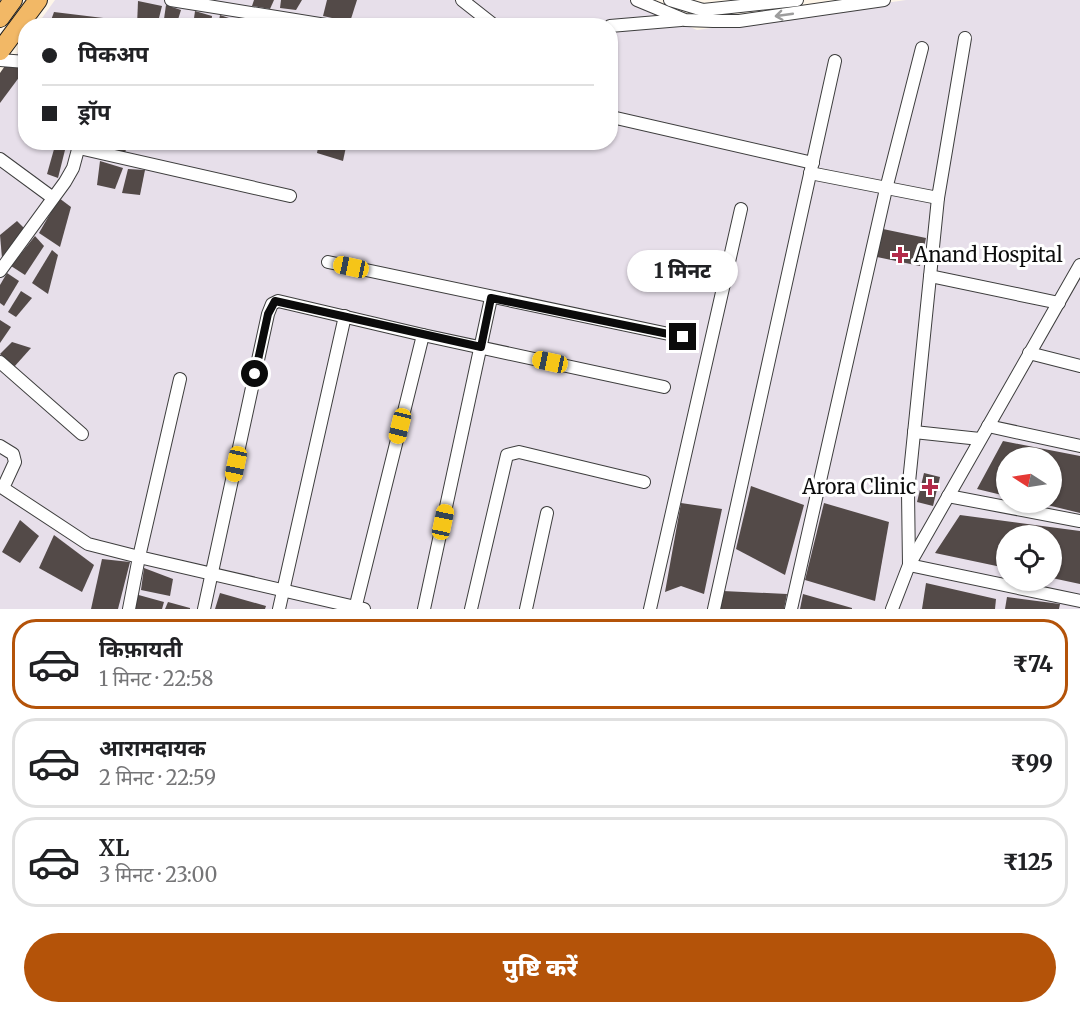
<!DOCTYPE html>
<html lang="hi">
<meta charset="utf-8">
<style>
body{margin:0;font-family:Merriweather,"Noto Sans Devanagari",serif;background:#f6f6f6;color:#202124;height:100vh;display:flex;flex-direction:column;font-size:22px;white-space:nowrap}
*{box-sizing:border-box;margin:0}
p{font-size:20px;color:#757577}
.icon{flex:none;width:33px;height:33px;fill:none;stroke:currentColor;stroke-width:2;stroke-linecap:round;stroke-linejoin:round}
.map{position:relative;height:609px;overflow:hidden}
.sheet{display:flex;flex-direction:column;background:#fff;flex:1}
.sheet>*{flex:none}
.guide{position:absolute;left:18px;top:18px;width:600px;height:132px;border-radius:24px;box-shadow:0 2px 4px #0004;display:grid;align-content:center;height:132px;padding:0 24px;background:#fff}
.needle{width:39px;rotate:282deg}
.controls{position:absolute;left:996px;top:447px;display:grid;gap:12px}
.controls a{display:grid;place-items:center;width:66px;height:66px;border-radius:50%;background:#fff;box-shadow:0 2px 4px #0004;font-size:30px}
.end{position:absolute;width:27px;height:27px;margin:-14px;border:8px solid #0b0b0b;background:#fff;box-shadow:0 0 0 3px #fff}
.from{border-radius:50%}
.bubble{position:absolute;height:42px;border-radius:21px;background:#fff;box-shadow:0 2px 4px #0004;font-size:20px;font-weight:800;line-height:42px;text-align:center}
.car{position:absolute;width:18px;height:36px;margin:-18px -9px;border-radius:8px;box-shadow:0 0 4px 2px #0007;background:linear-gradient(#f5c518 24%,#345 0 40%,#f5c518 0 76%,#345 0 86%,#f5c518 0)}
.guide b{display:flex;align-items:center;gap:21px;height:57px;font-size:22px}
.guide b+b{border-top:2px solid #e0e0e0}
.guide i{width:15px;height:15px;background:#202124}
ul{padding:10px 0 0;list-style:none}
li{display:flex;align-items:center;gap:18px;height:90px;margin:0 12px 9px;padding:0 12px;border:3px solid #e0e0e0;border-radius:24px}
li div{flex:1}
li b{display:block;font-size:22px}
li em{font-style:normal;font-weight:800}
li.selected{border-color:#b45309}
li>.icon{width:54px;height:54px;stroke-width:1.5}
.cta{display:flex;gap:12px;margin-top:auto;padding:12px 24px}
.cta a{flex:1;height:69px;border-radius:36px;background:#b45309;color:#fff;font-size:24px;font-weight:800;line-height:69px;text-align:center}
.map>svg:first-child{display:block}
.industrial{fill:#e7dfea;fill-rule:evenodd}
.building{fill:#534a48}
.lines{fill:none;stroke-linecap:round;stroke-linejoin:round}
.minor-casing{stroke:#3e3e3e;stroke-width:14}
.primary-casing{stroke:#1c1c1c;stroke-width:20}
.minor{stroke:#fff;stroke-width:12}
.primary{stroke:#f2b866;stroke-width:18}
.oneway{stroke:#9d9d9d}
.route{stroke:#0b0b0b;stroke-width:8}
.poi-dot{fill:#b32b49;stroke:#fff;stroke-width:2}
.labels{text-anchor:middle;stroke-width:6;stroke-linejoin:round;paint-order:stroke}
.poi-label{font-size:20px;fill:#0b0b0b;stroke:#fff;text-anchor:start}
</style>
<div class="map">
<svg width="1080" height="609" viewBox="0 0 1080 609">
<rect width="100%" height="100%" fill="#fef6e9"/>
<path class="industrial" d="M55,0H629L697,30L906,0H1080V609H0V78L25,42L26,142H610V26L37,25ZM1006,458H1052V502H1006ZM1006,536H1052V580H1006Z"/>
<g class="building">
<path d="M254,0H274L270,9L252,6Z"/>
<path d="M281,0H302L296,10L280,8Z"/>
<path d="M327,0H357L350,22L323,16Z"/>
<path d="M138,1L162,6L157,26H137Z"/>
<path d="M166,5L181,10L176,26H163Z"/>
<path d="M195,11L212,16L211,26H193Z"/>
<path d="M54,12L128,21V26H49Z"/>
<path d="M220,15L232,19L231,26H218Z"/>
<path d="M240,16L260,21L259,26H238Z"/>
<path d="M7,63L26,64V68L0,103V73Z"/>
<path d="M56,142H67L58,178L47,174Z"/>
<path d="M86,142H109V147L85,146Z"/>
<path d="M115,142H128L125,153L114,149Z"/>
<path d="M319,142H347L343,161L317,153Z"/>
<path d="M100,161L123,168L115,189L97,185Z"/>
<path d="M128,169L145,170L140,195L122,193Z"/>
<path d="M59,198L71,207L60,247L39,233Z"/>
<path d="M17,221L24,228L2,258L0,235Z"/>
<path d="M883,229L926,238L920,266L877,257Z"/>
<path d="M35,236L44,246L25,275L11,266Z"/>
<path d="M52,250L58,255L48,294L32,283Z"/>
<path d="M7,273L19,281L4,306L0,303V285Z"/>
<path d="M21,291L32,298L16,317L8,312Z"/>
<path d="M0,320L11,327L0,343Z"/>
<path d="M12,342L31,348L14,367L0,354Z"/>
<path d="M1003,441L1080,456V513L1039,503L1052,502V458H1006V496L977,489Z"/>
<path d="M924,473L940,477L933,506L917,502Z"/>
<path d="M751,486L804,505L785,575L736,549Z"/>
<path d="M681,503L722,509L704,594L681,586L665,592Z"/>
<path d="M824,503L889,522L875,601L805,580Z"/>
<path d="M960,515L1080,531V584L1052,578V536H1006V568L935,553Z"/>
<path d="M20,520L39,536L20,563L2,552Z"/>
<path d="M54,535L94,565L82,592L39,568Z"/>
<path d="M102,559L130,562L118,609H91Z"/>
<path d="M144,568L173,579L170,596L141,590Z"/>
<path d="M926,583L996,599L995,609H922Z"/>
<path d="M723,591L787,594L784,609H720Z"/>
<path d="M220,593L266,606L265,609H215Z"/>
<path d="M135,594L164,602L162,609H133Z"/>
<path d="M803,594L852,608V609H800Z"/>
<path d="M1007,597L1060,604L1059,609H1005Z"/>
<path d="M168,602L190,608V609H165Z"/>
</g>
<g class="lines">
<g class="minor-casing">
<g id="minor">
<path d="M171,0L332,26"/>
<path d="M462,0L495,26"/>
<path d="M637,0L685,20L713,21H739L884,0"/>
<path d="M670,0L703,10L797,0"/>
<path d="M610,26L681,20"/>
<path d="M0,60L26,62"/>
<path d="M616,118L813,163"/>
<path d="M79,148L290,196"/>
<path d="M0,159L53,198"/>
<path d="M810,173L938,198L965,38"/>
<path d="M938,198L908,492L909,565L1080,601"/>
<path d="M328,262L683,337"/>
<path d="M0,271L65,182L73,168L80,142"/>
<path d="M930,276L1059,303"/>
<path d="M423,335L664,387"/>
<path d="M1029,353L1080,366"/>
<path d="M0,362L82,434"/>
<path d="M180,379L139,557L364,609"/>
<path d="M988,426L1080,446"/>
<path d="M914,432L980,439"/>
<path d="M0,446L13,454L15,462L3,488L88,544L139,557L129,609"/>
<path d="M948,496L1080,521"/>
<path d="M204,609L268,314L272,304L278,301L423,335L355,609"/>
<path d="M279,609L345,316"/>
<path d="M424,609L491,298"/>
<path d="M471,609L507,455L519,452L644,482"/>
<path d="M526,609L547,513"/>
<path d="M650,609L741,209"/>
<path d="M714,609L835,61"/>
<path d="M791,609L886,189L922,48"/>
<path d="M892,609L909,565L1080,265"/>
</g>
</g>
<g class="primary-casing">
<g id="primary">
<path d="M0,18L13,0"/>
<path d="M0,51L38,0"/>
</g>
</g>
<use href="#minor" class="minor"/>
<use href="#primary" class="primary"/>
</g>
<defs><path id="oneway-shaft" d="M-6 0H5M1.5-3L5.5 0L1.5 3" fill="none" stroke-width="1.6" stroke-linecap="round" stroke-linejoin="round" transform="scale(1.5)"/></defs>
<use class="oneway" href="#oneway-shaft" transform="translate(784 15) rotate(172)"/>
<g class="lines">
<path class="route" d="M255,374L268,314L275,301L481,347L491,298L683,337"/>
</g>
<g class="poi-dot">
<path d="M897 246h6v6h6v6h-6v6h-6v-6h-6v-6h6z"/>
<path d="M927 478h6v6h6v6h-6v6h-6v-6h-6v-6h6z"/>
</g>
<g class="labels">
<g class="poi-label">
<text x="914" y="262">Anand Hospital</text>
<text x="916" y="494" text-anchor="end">Arora Clinic</text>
</g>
</g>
</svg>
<div class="controls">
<a><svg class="needle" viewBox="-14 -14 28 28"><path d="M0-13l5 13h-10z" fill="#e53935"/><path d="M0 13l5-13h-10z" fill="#757577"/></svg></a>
<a><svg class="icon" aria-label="locate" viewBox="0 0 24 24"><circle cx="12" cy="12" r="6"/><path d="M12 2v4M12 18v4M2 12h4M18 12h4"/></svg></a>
</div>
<i class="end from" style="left:255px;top:374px"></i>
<i class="end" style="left:683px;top:337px"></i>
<div class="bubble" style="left:627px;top:250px;width:111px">1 मिनट</div>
<i class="car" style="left:351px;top:267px;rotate:282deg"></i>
<i class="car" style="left:550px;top:362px;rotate:282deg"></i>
<i class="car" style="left:400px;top:426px;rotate:194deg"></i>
<i class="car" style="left:236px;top:464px;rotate:192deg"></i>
<i class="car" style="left:443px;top:522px;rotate:12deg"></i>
<div class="guide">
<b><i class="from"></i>पिकअप</b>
<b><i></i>ड्रॉप</b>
</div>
</div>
<section class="sheet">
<ul>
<li class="selected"><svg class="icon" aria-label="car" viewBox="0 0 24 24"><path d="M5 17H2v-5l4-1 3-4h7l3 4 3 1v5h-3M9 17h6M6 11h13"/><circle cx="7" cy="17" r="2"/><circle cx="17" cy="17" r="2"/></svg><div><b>किफ़ायती</b><p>1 मिनट · 22:58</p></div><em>₹74</em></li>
<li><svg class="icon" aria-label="car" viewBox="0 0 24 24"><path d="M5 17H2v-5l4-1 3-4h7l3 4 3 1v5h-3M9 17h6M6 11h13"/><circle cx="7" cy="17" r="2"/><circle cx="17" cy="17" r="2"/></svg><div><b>आरामदायक</b><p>2 मिनट · 22:59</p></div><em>₹99</em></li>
<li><svg class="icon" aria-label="car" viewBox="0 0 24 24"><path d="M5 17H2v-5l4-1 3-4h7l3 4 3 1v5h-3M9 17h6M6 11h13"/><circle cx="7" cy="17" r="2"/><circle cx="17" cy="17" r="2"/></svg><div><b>XL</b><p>3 मिनट · 23:00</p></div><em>₹125</em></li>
</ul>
<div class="cta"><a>पुष्टि करें</a></div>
</section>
